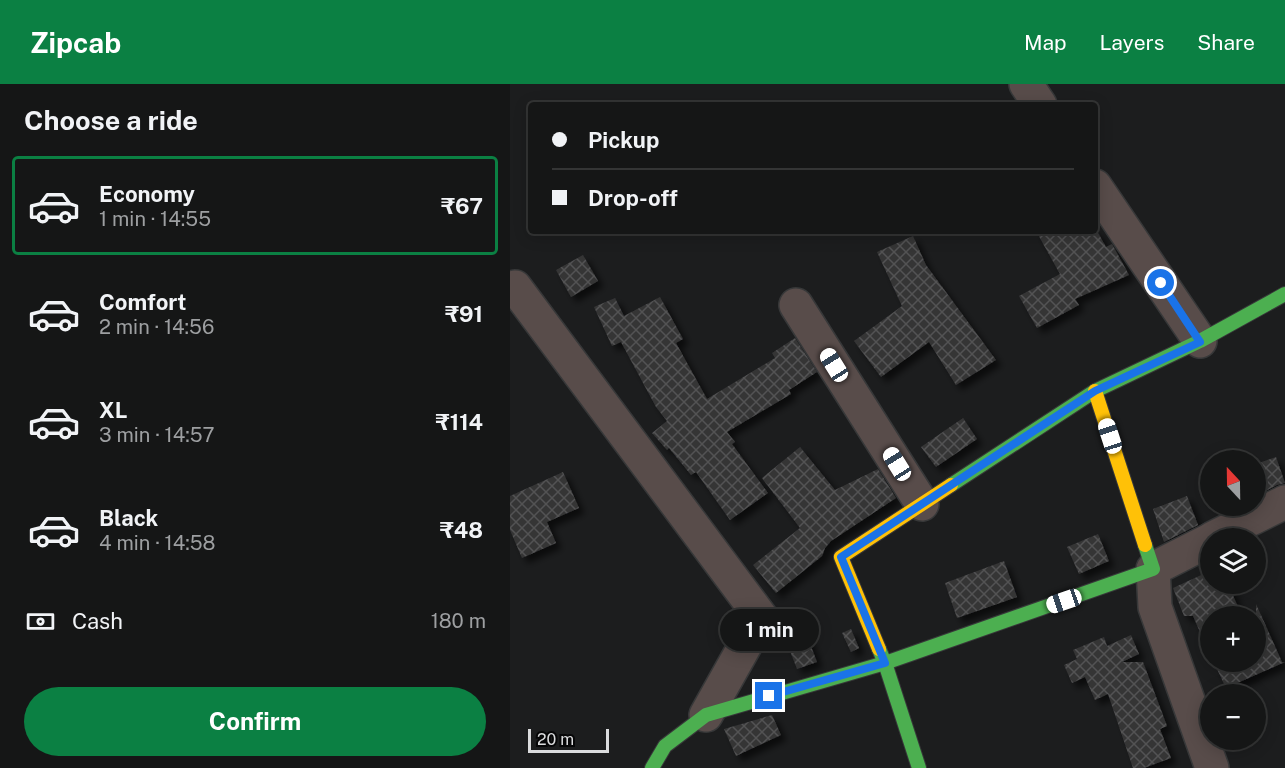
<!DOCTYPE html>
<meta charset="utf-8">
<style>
body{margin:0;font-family:"Public Sans",sans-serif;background:#1e1f1f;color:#f1f3f6;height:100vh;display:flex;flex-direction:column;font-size:22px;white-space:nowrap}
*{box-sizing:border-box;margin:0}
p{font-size:20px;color:#9d9fa1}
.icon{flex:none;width:33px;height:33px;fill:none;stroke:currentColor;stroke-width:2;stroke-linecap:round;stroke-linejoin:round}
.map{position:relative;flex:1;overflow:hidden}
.panel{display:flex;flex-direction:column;background:#151616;width:510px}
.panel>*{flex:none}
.hud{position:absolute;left:18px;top:18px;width:570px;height:132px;border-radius:6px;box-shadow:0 3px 15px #0003,0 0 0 2px #343535;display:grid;align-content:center;height:132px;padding:0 24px;background:#151616}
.needle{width:39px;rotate:338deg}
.buttons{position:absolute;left:690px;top:366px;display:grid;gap:12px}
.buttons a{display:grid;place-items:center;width:66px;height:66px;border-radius:50%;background:#151616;box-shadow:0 3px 15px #0003,0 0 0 2px #343535;font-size:30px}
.scale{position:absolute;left:18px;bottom:15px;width:81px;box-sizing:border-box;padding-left:6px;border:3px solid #dbdcde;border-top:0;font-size:16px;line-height:21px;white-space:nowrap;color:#dbdcde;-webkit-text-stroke:4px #060607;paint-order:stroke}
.end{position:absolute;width:27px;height:27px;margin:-14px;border:8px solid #1a73e8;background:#fff;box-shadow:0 0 0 3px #fff}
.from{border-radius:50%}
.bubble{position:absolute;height:42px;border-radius:21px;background:#151616;box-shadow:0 3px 15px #0003,0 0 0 2px #343535;font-size:20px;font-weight:700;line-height:42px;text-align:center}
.car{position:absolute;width:18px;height:36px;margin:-18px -9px;border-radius:8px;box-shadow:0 0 4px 2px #0007;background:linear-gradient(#fff 24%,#345 0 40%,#fff 0 76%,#345 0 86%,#fff 0)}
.hud b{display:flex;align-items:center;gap:21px;height:57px;font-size:22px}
.hud b+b{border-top:2px solid #343535}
.hud i{width:15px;height:15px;background:#f1f3f6}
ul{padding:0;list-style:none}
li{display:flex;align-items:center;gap:18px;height:99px;margin:0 12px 9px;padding:0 12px;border:3px solid transparent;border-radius:6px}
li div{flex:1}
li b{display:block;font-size:22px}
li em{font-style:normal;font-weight:700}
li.selected{border-color:#0b8043}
li>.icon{width:54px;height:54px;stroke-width:1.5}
h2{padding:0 24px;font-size:27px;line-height:72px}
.pay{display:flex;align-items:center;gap:15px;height:66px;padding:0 24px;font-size:22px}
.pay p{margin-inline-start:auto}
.cta{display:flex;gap:12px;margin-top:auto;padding:12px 24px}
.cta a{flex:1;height:69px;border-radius:36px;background:#0b8043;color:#fff;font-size:24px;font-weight:700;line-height:69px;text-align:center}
header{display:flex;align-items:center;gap:36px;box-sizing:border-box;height:84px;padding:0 30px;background:#0b8043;color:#fff}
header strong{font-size:28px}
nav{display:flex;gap:33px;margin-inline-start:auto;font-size:21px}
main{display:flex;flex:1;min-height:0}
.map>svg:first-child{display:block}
.building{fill:url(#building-cross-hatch);filter:url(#shadow)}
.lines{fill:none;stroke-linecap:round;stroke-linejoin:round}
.street-casing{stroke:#373839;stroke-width:36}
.fast-casing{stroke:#373839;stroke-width:16}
.slow-casing{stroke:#373839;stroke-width:16}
.street{stroke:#584c4a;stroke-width:33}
.fast{stroke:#4caf50;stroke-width:14}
.slow{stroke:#ffc107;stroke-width:14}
.route{stroke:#1a73e8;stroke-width:8}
</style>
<header>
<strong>Zipcab</strong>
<nav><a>Map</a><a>Layers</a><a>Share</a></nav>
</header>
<main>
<section class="panel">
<h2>Choose a ride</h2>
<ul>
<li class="selected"><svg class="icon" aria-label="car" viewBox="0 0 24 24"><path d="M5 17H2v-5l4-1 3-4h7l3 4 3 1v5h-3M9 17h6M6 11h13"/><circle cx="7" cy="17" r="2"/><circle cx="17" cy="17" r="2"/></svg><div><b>Economy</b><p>1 min · 14:55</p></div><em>₹67</em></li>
<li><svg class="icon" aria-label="car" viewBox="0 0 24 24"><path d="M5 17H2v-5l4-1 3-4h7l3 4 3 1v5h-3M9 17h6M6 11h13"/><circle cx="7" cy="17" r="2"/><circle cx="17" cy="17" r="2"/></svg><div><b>Comfort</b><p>2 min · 14:56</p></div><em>₹91</em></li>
<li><svg class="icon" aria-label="car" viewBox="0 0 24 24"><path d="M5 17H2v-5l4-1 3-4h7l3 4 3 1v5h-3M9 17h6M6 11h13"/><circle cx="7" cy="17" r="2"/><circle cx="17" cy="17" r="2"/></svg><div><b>XL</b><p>3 min · 14:57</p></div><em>₹114</em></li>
<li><svg class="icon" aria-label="car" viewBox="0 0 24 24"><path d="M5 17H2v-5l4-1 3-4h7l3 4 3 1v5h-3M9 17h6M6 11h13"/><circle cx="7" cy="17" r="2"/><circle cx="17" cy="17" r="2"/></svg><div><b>Black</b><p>4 min · 14:58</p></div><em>₹48</em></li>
</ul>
<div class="pay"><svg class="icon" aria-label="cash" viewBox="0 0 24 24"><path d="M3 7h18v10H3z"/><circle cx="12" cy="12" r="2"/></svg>Cash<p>180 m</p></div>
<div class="cta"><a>Confirm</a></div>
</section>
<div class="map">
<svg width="775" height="684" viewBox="0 0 775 684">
<defs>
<pattern id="building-cross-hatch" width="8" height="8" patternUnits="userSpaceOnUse" patternTransform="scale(1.5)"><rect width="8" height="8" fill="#353536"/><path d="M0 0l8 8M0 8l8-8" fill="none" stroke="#525253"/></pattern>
<filter id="shadow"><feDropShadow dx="5.5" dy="5.5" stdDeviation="3" flood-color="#0009"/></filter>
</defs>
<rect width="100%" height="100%" fill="#1c1d1e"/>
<g class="building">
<path d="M526,147H587L596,163L602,160L619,191L565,215L569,221L527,244L509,212L550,190Z"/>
<path d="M403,152L416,181L486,276L446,301L419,258L371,293L344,257L392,222L367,168Z"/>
<path d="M73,171L88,197L61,213L46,186Z"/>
<path d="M150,213L173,255L166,259L197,315L265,274L262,269L285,254L307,288L279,306L281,310L217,348L225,358L222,360L258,409L220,436L186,388L181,391L159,364L157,366L142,349L157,337L146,323L111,258L102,262L84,223L105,214L114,232Z"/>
<path d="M453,334L467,355L426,383L411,363Z"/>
<path d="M290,363L325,406L368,385L386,414L321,457L315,464L312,472L266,509L243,481L290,444L252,394Z"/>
<path d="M766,373L775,399L767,401L746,412V380Z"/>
<path d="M53,388L69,424L37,438L46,459L12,474L0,446V412Z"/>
<path d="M677,412L688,441L654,458L643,425Z"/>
<path d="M588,450L599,477L569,490L557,463Z"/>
<path d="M494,477L507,513L447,534L435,499Z"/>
<path d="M700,487V500H718L732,532H700V571L683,532H674L663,504Z"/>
<path d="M746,520L772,578H775L716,604L706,583L719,578H746Z"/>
<path d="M341,545L349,564L341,568L332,549Z"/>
<path d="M295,547L307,578L287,585L275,554Z"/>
<path d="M621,551L629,570L612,578H633L657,642L650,645L661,674L634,684H623L598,610L585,616L575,593L562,599L554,581L567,575L563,566L594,553L597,562Z"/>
<path d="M262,631L271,651L226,672L214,645Z"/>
</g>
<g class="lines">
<g class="street-casing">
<g id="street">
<path d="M516,0L530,21"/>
<path d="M585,102L690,257"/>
<path d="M0,206L5,203L251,533L196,631"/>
<path d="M286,221L412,420"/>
<path d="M703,454L775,418"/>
<path d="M700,456L643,485L645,523L702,684"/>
</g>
</g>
<g class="fast-casing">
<g id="fast">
<path d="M441,401L585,307L690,257L775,210"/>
<path d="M142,684L155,662L196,631L375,579L369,565"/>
<path d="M409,684L375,579L643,485L635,461"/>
</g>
</g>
<g class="slow-casing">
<g id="slow">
<path d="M585,307L635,461"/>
<path d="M369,565L331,473L441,401"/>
</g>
</g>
<use href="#street" class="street"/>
<use href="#fast" class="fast"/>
<use href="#slow" class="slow"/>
</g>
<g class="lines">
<path class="route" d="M259,612L375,579L331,473L585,307L690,258L651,199"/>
</g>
</svg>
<div class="buttons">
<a><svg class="needle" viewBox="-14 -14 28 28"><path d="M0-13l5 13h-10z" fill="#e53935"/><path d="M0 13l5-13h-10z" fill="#9d9fa1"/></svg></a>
<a><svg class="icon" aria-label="layers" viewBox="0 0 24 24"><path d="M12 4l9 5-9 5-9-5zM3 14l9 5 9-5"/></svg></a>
<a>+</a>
<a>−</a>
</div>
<div class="scale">20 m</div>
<i class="end from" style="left:651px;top:199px"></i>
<i class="end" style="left:259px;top:612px"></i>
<div class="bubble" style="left:210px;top:525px;width:99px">1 min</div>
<i class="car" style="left:324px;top:281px;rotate:328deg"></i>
<i class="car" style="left:600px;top:352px;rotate:342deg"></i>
<i class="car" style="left:387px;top:380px;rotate:328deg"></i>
<i class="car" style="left:554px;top:517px;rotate:251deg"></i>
<div class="hud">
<b><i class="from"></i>Pickup</b>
<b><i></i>Drop-off</b>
</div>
</div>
</main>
